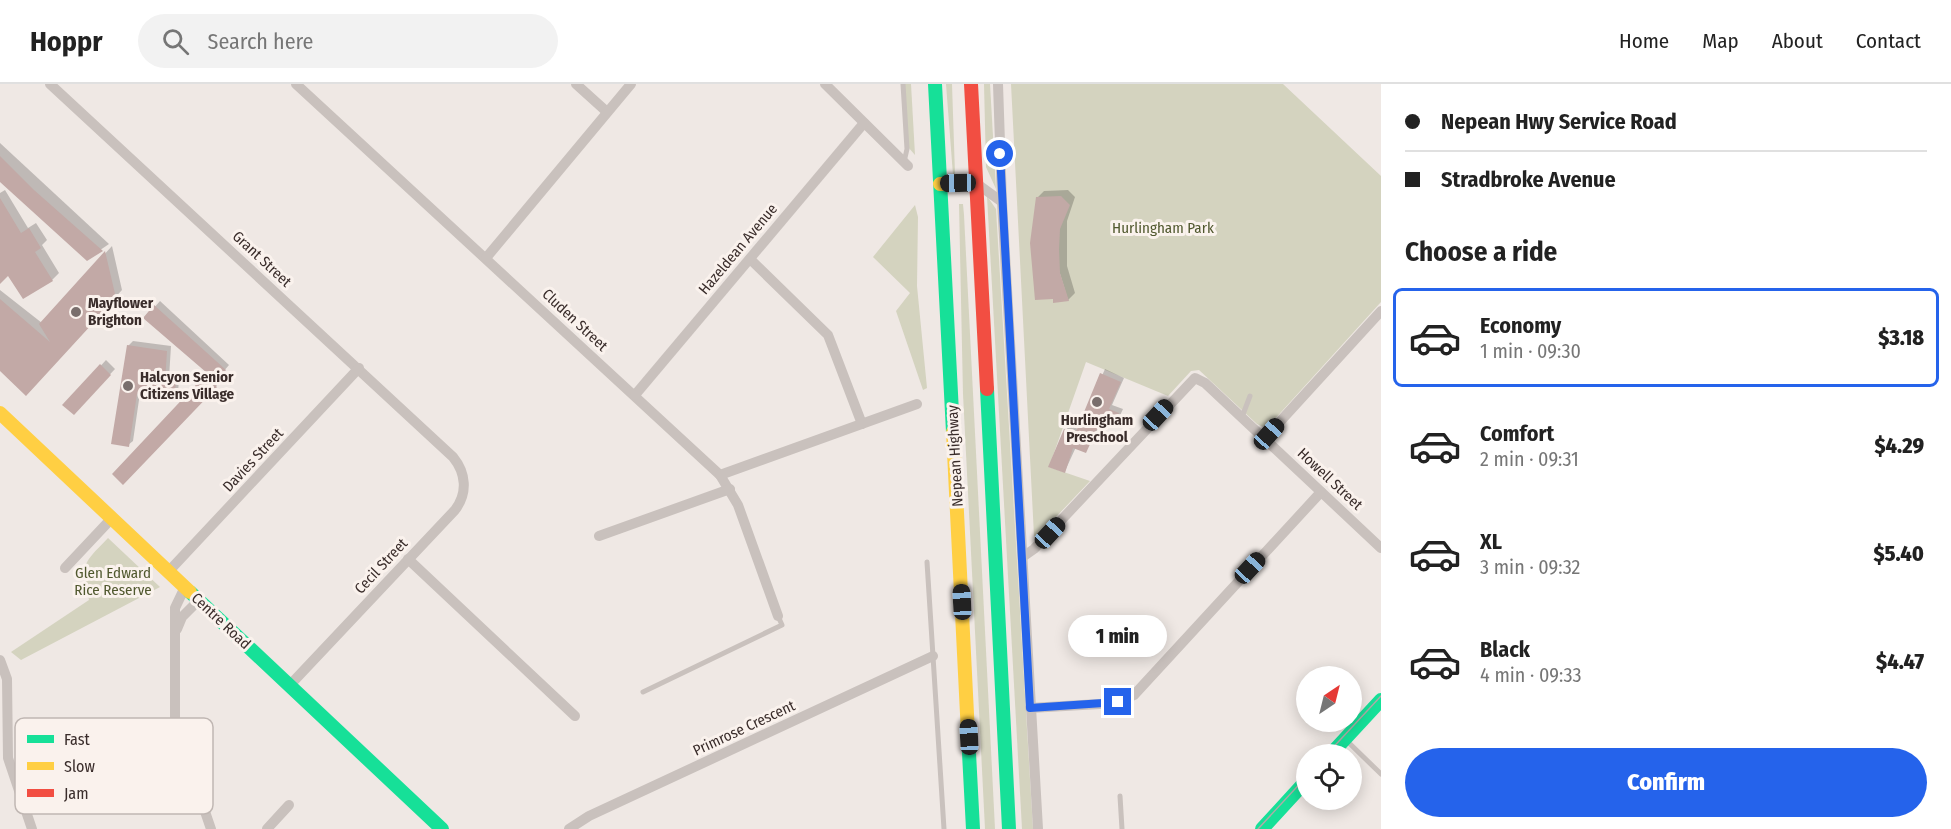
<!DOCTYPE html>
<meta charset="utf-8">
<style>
body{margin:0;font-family:"Fira Sans Condensed",sans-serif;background:#f2f2f2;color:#222;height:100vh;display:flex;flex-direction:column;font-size:22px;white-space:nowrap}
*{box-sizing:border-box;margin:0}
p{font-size:20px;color:#767676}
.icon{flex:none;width:33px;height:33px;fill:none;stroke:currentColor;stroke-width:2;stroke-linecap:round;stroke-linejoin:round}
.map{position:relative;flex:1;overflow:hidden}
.details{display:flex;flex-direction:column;background:#fff;width:570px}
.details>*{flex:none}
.guide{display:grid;align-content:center;height:132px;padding:0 24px;background:#fff}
.needle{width:39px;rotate:35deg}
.fabs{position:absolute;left:1296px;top:582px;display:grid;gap:12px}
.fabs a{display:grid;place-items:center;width:66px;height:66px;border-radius:50%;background:#fff;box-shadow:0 3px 15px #0003;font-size:30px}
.end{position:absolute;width:27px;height:27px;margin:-14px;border:8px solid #2563eb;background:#fff;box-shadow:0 0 0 3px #fff}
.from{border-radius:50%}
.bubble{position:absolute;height:42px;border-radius:21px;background:#fff;box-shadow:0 3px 15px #0003;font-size:20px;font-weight:800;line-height:42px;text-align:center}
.car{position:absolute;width:18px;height:36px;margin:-18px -9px;border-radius:8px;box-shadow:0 0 4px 2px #0007;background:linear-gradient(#222 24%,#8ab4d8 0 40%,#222 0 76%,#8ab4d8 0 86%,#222 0)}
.guide b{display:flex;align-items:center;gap:21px;height:57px;font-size:22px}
.guide b+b{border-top:2px solid #e0e0e0}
.guide i{width:15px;height:15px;background:#222}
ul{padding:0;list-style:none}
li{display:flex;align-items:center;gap:18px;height:99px;margin:0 12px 9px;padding:0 12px;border:3px solid transparent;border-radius:9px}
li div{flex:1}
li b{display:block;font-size:22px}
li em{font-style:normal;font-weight:800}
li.current{border-color:#2563eb}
li>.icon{width:54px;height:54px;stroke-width:1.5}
h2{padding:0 24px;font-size:27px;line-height:72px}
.cta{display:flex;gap:12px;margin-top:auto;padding:12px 24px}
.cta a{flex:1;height:69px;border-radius:36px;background:#2563eb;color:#fff;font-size:24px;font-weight:800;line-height:69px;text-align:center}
header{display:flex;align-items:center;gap:36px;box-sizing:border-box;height:84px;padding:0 30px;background:#fff;border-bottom:2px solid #e0e0e0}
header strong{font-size:28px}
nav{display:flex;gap:33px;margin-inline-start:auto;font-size:21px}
.search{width:420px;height:54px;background:#f2f2f2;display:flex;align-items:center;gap:15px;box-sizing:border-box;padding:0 21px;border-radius:33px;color:#767676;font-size:22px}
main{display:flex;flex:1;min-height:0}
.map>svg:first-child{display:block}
.green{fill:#d4d3bf}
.shadow{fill:#0003}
.building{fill:#c2a9a6}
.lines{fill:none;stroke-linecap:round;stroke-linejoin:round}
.lane{stroke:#c9c1bd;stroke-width:5}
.street{stroke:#c9c1bd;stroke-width:10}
.fast{stroke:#16e098;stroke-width:14}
.slow{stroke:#ffcf43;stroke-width:14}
.jam{stroke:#f24e42;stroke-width:14}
.tram{stroke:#b1aaa7;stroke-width:1.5}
.route{stroke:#2563eb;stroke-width:8}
.poi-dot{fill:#796e6c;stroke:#faf2ed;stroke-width:2}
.labels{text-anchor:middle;stroke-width:6;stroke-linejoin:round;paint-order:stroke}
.park-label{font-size:15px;fill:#50582e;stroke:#faf2ed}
.street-label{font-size:15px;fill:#3a2d2b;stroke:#faf2ed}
.poi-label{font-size:15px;font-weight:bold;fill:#3a2d2b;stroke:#faf2ed;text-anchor:start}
.key{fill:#faf2ed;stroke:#c0b7b3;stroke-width:1.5}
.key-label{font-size:16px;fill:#3a2d2b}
</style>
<header>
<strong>Hoppr</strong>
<div class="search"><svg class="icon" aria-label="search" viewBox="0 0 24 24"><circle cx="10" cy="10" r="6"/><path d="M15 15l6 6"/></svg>Search here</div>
<nav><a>Home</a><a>Map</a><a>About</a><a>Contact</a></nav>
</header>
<main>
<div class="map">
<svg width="1381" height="745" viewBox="0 0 1381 745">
<rect width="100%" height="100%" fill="#efe8e4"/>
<g class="green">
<path d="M904,0H911L915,71L908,63Z"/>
<path d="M946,0H952L955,90L953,91Z"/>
<path d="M984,0H990L996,105L986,83Z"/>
<path d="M1011,0H1283L1381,92V218L1273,337L1263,343L1257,340L1199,286L1191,287L1168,312L1086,278L1049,383L1090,397L1037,453L1034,452Z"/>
<path d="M987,112L996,125L1033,745H1022Z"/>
<path d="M959,120H963L964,131L995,745H985L963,310Z"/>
<path d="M915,121L918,133L917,202L927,304L923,306L896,227L910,209L873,173Z"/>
<path d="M108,454L160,503L21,576L11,568L89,516C82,478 81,482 108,454Z"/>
</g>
<g class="shadow">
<path d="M0,59L109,160L87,175L0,97Z"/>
<path d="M5,106L28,144L36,139L47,156L42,161L59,189L52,196L8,190L0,198V109Z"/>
<path d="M1068,106L1075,113L1067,137V182L1075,209L1068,216L1037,114L1044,107Z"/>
<path d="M112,162L122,206L33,303L0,285V206L42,239Z"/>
<path d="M160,217L229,281L217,295L220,298L123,399L209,289L145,234Z"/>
<path d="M133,257L171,262L169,294L179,295L178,309L173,313L140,309L133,357L128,361V262Z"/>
<path d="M106,276L115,285L74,329L65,321Z"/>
<path d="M1105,285L1124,294L1112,321L1123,325L1117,338L1113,342L1102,337L1085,368L1076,363L1065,387L1050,382L1066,346L1070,341L1078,345Z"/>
</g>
<g class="building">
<path d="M0,72L34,106L103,167L87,177L0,98Z"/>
<path d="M1061,112L1070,121L1060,145L1059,165L1060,189L1069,217L1053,219V215L1035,216L1030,159L1036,113Z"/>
<path d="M0,114L21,149L29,144L41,164L35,168L53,197L23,215L8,192L0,200Z"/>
<path d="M105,167L116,214L26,312L0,287V215L50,258L39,240Z"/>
<path d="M154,221L226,286L214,300L217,303L123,401L112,390L207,289L143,234Z"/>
<path d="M127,261L167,267L165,298L176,299L174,315L137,310L129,363L111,360Z"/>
<path d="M100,280L111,291L74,331L62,321Z"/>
<path d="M1100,289L1121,298L1109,325L1119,329L1113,344L1100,338L1086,369L1073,364L1065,389L1048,383L1064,345L1075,350Z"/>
</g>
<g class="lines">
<g class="lane">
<path d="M903,0L907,65L904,78"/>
<path d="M1242,333L1250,312"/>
<path d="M927,478L944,745"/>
<path d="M643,608L782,541L778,532"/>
<path d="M1346,656L1381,690"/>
<path d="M1120,712L1122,745"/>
</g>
<g class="street">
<path d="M50,0L453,373C466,389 468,409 455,426L290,601"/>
<path d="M296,0L720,391L738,421L778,532"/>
<path d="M576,0L607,28"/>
<path d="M825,0L908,82"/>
<path d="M998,0L1002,118L1038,745"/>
<path d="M976,99L1002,118"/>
<path d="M486,174L631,0"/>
<path d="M750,175L828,251L862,340"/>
<path d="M635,311L864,39"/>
<path d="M1265,354L1381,227"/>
<path d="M720,391L917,320"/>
<path d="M599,452L730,405"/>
<path d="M1024,472L1034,465L1195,294L1205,299L1381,464"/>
<path d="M408,475L575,632"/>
<path d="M65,484L112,434"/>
<path d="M169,487L359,284"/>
<path d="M185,503L175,524V640L211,745"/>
<path d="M177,545L182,533L199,516"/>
<path d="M0,576L7,595L8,674L32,745"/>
<path d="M1030,624L1117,619L1134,611L1321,408"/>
<path d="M267,745L289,721"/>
<path d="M569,745L589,732L933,572"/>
</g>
<g class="fast">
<path d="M935,0L953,348"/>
<path d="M987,305L1009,745"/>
<path d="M190,508L442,745"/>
<path d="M968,650L973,745"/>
<path d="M1331,670L1381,616"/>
<path d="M1262,745L1306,697"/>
</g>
<g class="slow">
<path d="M940,100L975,99"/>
<path d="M0,329L190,508"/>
<path d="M953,348L968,650"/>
</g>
<path class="jam" d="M971,0L987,305"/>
<g class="tram">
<path d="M1327,670L1381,612"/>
<path d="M1258,745L1306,693"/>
</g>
</g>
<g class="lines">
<path class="route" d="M1000,70L1030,624L1118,618"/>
</g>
<g class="poi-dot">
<circle cx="76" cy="228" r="6"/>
<circle cx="128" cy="302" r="6"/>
<circle cx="1097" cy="318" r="6"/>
</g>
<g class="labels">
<g class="park-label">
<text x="1163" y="149">Hurlingham Park</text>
<text x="113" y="494">Glen Edward<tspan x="113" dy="17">Rice Reserve</tspan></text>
</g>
<g class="street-label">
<text transform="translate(738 165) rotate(-50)" y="5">Hazeldean Avenue</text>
<text transform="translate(262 175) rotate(43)" y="5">Grant Street</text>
<text transform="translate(575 236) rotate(43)" y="5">Cluden Street</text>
<text transform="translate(955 372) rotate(-93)" y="5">Nepean Highway</text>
<text transform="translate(253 376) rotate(-47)" y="5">Davies Street</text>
<text transform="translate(1330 395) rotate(43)" y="5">Howell Street</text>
<text transform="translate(381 482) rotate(-47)" y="5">Cecil Street</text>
<text transform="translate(221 537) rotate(43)" y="5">Centre Road</text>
<text transform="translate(744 644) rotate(-25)" y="5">Primrose Crescent</text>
</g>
<g class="poi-label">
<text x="88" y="224">Mayflower<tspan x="88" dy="17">Brighton</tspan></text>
<text x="140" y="298">Halcyon Senior<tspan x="140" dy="17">Citizens Village</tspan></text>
<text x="1097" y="341" text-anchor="middle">Hurlingham<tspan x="1097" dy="17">Preschool</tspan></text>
</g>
</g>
<rect x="15" y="634" width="198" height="96" rx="9" class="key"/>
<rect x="27" y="651" width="27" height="8" fill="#16e098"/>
<rect x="27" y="678" width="27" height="8" fill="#ffcf43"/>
<rect x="27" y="705" width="27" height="8" fill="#f24e42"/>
<g class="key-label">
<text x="64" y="661">Fast</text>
<text x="64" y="688">Slow</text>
<text x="64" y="715">Jam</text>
</g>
</svg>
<div class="fabs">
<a><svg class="needle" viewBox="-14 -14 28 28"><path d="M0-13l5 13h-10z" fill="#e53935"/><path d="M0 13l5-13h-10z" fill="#767676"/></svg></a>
<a><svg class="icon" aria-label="locate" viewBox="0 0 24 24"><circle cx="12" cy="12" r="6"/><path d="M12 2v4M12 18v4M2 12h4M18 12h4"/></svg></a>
</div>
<i class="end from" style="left:1000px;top:70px"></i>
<i class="end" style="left:1118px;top:618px"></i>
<div class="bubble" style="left:1068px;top:531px;width:99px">1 min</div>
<i class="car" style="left:958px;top:99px;rotate:269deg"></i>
<i class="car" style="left:1158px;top:331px;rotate:43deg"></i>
<i class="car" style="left:1269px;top:350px;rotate:42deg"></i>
<i class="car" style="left:1050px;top:449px;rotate:43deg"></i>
<i class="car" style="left:1250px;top:484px;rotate:43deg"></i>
<i class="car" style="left:962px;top:518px;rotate:357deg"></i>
<i class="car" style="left:969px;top:653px;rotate:357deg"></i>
</div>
<section class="details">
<div class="guide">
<b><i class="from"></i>Nepean Hwy Service Road</b>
<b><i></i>Stradbroke Avenue</b>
</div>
<h2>Choose a ride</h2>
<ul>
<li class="current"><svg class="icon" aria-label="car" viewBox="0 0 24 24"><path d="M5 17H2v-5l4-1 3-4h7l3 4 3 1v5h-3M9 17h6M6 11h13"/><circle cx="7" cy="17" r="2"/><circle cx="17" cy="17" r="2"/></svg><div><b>Economy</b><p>1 min · 09:30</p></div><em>$3.18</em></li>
<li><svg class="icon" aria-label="car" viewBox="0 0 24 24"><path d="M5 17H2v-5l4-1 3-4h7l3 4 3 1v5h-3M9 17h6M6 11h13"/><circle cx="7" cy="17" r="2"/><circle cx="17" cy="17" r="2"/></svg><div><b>Comfort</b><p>2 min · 09:31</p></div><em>$4.29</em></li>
<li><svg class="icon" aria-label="car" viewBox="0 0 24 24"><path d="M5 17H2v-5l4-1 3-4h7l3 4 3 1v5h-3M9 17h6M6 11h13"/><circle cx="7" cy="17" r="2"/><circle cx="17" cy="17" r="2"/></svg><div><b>XL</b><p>3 min · 09:32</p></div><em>$5.40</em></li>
<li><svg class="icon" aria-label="car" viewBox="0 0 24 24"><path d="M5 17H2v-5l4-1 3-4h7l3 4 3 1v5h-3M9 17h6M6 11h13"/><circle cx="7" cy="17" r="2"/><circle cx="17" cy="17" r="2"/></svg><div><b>Black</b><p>4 min · 09:33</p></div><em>$4.47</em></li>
</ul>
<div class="cta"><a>Confirm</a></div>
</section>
</main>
